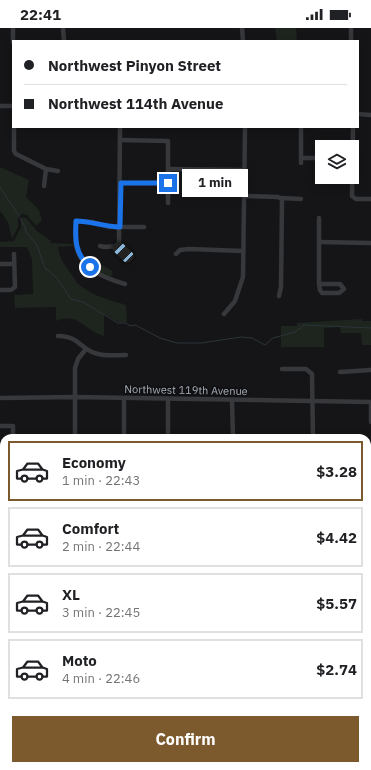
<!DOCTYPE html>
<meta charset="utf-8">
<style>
body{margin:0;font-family:"IBM Plex Sans",sans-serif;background:#f6f6f6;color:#202124;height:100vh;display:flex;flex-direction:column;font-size:15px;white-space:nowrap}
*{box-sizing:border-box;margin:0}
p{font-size:13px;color:#757577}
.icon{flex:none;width:22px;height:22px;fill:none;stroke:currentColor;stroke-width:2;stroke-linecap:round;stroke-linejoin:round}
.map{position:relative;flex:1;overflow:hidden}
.details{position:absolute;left:0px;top:406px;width:371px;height:336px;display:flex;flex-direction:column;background:#fff;border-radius:12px 12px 0 0;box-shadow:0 2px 10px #0003}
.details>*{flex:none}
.banner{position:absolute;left:12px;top:12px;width:347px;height:88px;border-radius:0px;box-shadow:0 2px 10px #0003;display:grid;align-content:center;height:88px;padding:0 12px;background:#fff}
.tools{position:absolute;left:315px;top:112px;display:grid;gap:8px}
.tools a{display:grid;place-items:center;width:44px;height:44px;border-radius:0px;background:#fff;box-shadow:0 2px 10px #0003;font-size:20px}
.end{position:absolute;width:18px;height:18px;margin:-9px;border:5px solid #1a73e8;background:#fff;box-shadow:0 0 0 2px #fff}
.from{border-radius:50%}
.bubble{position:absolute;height:28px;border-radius:0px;background:#fff;box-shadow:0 2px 10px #0003;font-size:13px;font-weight:700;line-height:28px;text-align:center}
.car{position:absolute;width:12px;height:24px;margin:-12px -6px;border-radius:5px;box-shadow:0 0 3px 1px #0007;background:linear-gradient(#222 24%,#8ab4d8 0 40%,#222 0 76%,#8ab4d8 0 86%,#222 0)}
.banner b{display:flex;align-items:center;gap:14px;height:38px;font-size:15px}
.banner b+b{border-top:1px solid #e0e0e0}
.banner i{width:10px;height:10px;background:#202124}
ul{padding:7px 0 0;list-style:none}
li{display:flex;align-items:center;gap:12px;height:60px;margin:0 8px 6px;padding:0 4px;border:2px solid #e0e0e0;border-radius:0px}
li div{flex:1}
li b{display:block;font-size:15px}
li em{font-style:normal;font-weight:700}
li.current{border-color:#7c5a2d}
li>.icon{width:36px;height:36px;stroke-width:1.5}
.primary-button{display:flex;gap:8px;margin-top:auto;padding:8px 12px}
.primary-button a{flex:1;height:46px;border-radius:0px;background:#7c5a2d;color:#fff;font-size:16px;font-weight:700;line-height:46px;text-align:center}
.status{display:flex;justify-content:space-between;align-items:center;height:28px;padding:0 20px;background:#fff;direction:ltr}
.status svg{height:11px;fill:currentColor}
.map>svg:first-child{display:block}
.green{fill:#1d251e}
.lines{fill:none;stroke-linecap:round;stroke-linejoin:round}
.stream{stroke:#2c353a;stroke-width:1}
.minor{stroke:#36383c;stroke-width:4.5}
.major{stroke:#52555b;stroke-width:6}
.route{stroke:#1a73e8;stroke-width:5}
.labels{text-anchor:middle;stroke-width:3.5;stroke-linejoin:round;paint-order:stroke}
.street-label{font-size:11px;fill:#a7adb7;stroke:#101012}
</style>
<div class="status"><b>22:41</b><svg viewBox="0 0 49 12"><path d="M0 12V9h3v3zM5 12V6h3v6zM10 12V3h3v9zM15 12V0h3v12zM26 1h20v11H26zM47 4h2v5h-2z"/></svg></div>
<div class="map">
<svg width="371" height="742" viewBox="0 0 371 742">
<rect width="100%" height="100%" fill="#151517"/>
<g class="green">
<path d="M275,0H296L297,13H277Z"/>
<path d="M0,139L29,152L26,169L39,182L42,192L36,198L27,187L22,186L18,190V199L12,211L8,194L0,183Z"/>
<path d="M22,189L26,190L37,203L51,213L50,215L73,216V218L58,219C60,232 65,237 72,247C74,249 75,252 77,255C90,267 109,272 126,277L127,294H119L104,286V308C86,304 78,283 56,293V279L15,280L14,267L33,266L32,231L27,219H0V214L14,213L21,199V191Z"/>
<path d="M90,227L102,237L113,243L111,249L100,244L86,232Z"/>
<path d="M362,291V293H371V317H362L361,305H341L340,299L324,300V319H281V298H297V295Z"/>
</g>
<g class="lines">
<g class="stream">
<path d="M0,159L19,188"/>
<path d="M20,190L25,199L26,204L37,217L45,240L56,249L71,271L83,274L118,295H126L130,298L135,297L160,310L177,315H201L241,309L252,310L265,317L273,310L295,304L304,297L371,300"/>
</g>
<g class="minor">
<path d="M13,0V14"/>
<path d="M63,0L64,13"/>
<path d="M242,0L243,13"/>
<path d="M351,0V13"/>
<path d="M0,78H13"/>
<path d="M358,86L371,87"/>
<path d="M14,99V123L16,126L46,141L58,143"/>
<path d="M301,99V135"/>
<path d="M353,99L352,168L356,171H371"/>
<path d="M121,112L168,113V175"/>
<path d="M301,130H322"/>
<path d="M169,141L244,142"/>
<path d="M121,155H168"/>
<path d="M44,158L46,141"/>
<path d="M244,168L278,169L282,171L281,259L279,268"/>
<path d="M281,170L301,171"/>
<path d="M319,190V256L320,262L322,265H339L344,261L340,256H319"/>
<path d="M319,214L371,215"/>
<path d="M100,218L105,219L118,218L119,214L120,99"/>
<path d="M117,218L123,224"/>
<path d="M176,226L180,222L189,221L243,223"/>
<path d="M0,236H13"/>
<path d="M125,256C107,251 82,241 77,221C74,212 76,202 76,193L92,194L110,199H144"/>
<path d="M0,262H11L15,259L14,226"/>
<path d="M224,286L235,273L243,249L245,99"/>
<path d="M58,308C79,309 77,317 92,324C102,329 115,327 126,327"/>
<path d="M282,341H306L312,346L313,410"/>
<path d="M340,344L371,342"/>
<path d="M0,370L75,369L371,374"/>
<path d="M124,370V410"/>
<path d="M168,371V410"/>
<path d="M232,372L233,410"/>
<path d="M371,374V394"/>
<path d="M0,398H13V410"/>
<path d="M75,410V340L78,331L86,321"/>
<path d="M0,467L4,462"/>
<path d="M367,486H371"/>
<path d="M0,489L4,492"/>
<path d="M0,640H4"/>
<path d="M367,704H371"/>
<path d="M32,738L39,741L47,738"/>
<path d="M64,738L67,742"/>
<path d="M131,738L135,742"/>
<path d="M175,738L184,742"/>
<path d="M194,738L196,742"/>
<path d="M245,738L248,742"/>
<path d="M302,738V742"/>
</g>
<g class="major">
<path d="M367,675H371"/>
<path d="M198,742L200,738"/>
</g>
</g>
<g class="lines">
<path class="route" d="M90,239C75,226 75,212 76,193C91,193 104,199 120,199L121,155H168"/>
</g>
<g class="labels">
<g class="street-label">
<text transform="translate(186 362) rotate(1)" y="4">Northwest 119th Avenue</text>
</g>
</g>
</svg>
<div class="tools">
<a><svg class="icon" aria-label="layers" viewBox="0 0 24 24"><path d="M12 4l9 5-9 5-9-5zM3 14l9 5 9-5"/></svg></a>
</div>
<i class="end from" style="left:90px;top:239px"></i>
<i class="end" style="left:168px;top:155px"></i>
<div class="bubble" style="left:182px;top:141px;width:66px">1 min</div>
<i class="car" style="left:123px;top:224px;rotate:314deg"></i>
<div class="banner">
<b><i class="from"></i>Northwest Pinyon Street</b>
<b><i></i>Northwest 114th Avenue</b>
</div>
<section class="details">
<ul>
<li class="current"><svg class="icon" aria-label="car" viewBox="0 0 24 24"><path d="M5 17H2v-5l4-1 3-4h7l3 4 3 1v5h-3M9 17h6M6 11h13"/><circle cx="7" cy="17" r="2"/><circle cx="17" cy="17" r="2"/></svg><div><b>Economy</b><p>1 min · 22:43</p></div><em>$3.28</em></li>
<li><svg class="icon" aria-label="car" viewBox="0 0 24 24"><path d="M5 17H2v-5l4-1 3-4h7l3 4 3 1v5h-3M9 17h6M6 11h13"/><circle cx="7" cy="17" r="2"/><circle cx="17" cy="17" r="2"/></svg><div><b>Comfort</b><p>2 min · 22:44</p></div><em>$4.42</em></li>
<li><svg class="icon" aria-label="car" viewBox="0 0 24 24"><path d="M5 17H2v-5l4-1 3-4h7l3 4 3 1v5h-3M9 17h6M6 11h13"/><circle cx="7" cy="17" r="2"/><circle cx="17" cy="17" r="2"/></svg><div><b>XL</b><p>3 min · 22:45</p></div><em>$5.57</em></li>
<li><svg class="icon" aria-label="car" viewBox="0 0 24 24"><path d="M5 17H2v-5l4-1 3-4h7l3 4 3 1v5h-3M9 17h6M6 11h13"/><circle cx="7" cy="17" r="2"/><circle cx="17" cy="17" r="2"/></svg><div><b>Moto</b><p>4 min · 22:46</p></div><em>$2.74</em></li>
</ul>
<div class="primary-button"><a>Confirm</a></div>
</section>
</div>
